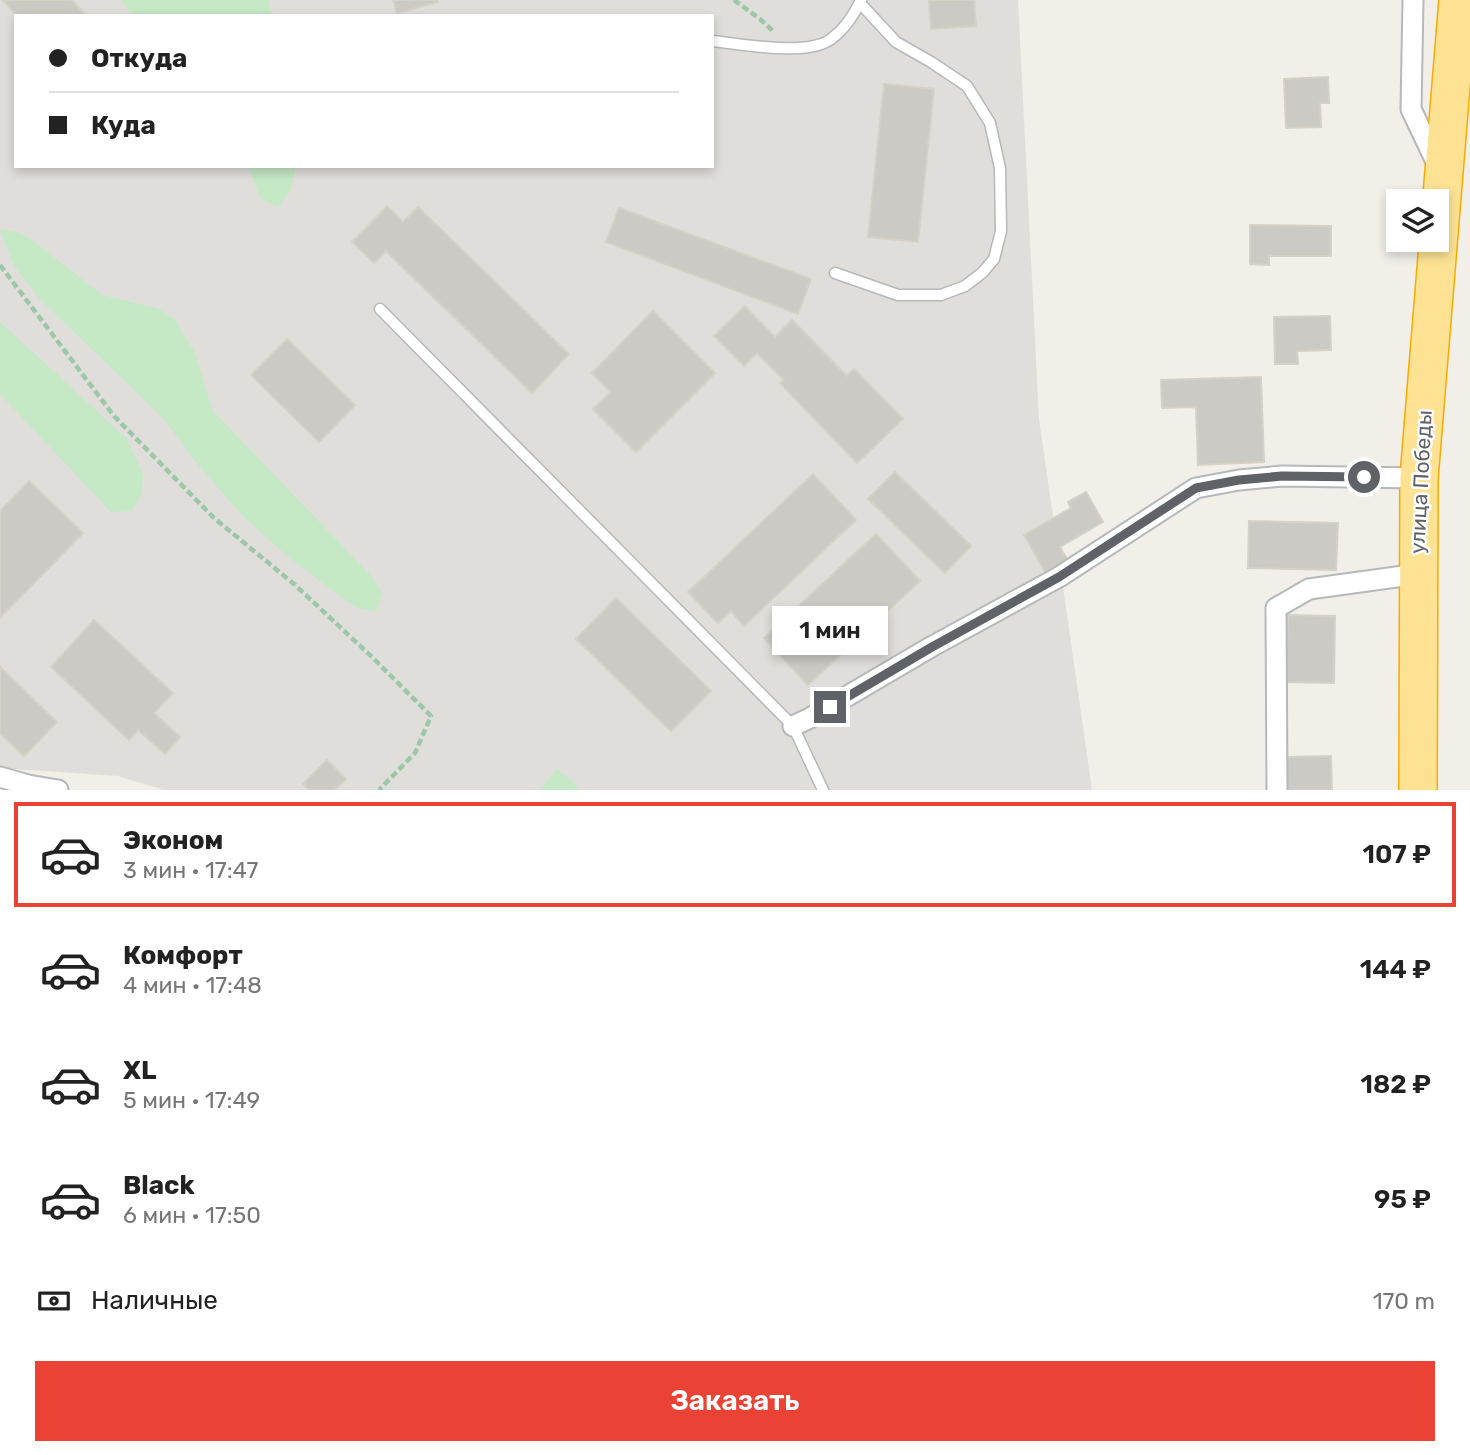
<!DOCTYPE html>
<html lang="ru">
<meta charset="utf-8">
<style>
body{margin:0;font-family:Rubik,sans-serif;background:#f2f2f2;color:#222;height:100vh;display:flex;flex-direction:column;font-size:26px;white-space:nowrap}
*{box-sizing:border-box;margin:0}
p{font-size:23px;color:#767676}
.icon{flex:none;width:38px;height:38px;fill:none;stroke:currentColor;stroke-width:2;stroke-linecap:round;stroke-linejoin:round}
.map{position:relative;height:790px;overflow:hidden}
.panel{display:flex;flex-direction:column;background:#fff;flex:1}
.panel>*{flex:none}
.guide{position:absolute;left:14px;top:14px;width:700px;height:154px;border-radius:0px;box-shadow:0 4px 10px #0003;display:grid;align-content:center;height:154px;padding:0 35px;background:#fff}
.fabs{position:absolute;left:1386px;top:189px;display:grid;gap:14px}
.fabs a{display:grid;place-items:center;width:63px;height:63px;border-radius:0px;background:#fff;box-shadow:0 4px 10px #0003;font-size:35px}
.end{position:absolute;width:32px;height:32px;margin:-16px;border:9px solid #5f6368;background:#fff;box-shadow:0 0 0 4px #fff}
.from{border-radius:50%}
.bubble{position:absolute;height:49px;border-radius:0px;background:#fff;box-shadow:0 4px 10px #0003;font-size:23px;font-weight:600;line-height:49px;text-align:center}
.guide b{display:flex;align-items:center;gap:24px;height:66px;font-size:26px}
.guide b+b{border-top:2px solid #e0e0e0}
.guide i{width:18px;height:18px;background:#222}
ul{padding:12px 0 0;list-style:none}
li{display:flex;align-items:center;gap:21px;height:105px;margin:0 14px 10px;padding:0 21px;border:4px solid transparent;border-radius:0px}
li div{flex:1}
li b{display:block;font-size:26px}
li em{font-style:normal;font-weight:600}
li.current{border-color:#ea4335}
li>.icon{width:63px;height:63px;stroke-width:1.5}
.pay{display:flex;align-items:center;gap:18px;height:77px;padding:0 35px;font-size:26px}
.pay p{margin-inline-start:auto}
.button{display:flex;gap:14px;margin-top:auto;padding:14px 35px}
.button a{flex:1;height:80px;border-radius:0px;background:#ea4335;color:#fff;font-size:28px;font-weight:600;line-height:80px;text-align:center}
.map>svg:first-child{display:block}
.industrial{fill:#e0deda;fill-rule:evenodd}
.green{fill:#c5e8c5}
.building{fill:#cccac5;stroke:#d6d1c6;stroke-width:2}
.lines{fill:none;stroke-linecap:round;stroke-linejoin:round}
.lane-casing{stroke:#b5b8bc;stroke-width:13}
.street-casing{stroke:#b5b8bc;stroke-width:23}
.highway-casing{stroke:#f9ab00;stroke-width:40}
.path{stroke:#9cc7a9;stroke-width:4.5;stroke-dasharray:7 3.5;stroke-linecap:butt}
.lane{stroke:#fff;stroke-width:10}
.street{stroke:#fff;stroke-width:19}
.highway{stroke:#fde293;stroke-width:37}
.route{stroke:#5f6368;stroke-width:9}
.labels{text-anchor:middle;stroke-width:5;stroke-linejoin:round;paint-order:stroke}
.street-label{font-size:21px;fill:#5f6368;stroke:#fff}
</style>
<div class="map">
<svg width="1470" height="790" viewBox="0 0 1470 790">
<rect width="100%" height="100%" fill="#f1efe8"/>
<path class="industrial" d="M0,0H1018L1039,419L1092,790H164L118,776L0,768ZM16,16H712V166H16Z"/>
<g class="green">
<path d="M121,0H268L272,16H133Z"/>
<path d="M248,166H296L291,190L278,207L260,198Z"/>
<path d="M0,229L19,232L36,243L102,295L159,309L175,320L196,355L212,410L371,576L382,593L376,612L357,608L341,597L287,556L243,516L200,467L163,418L39,298L14,266Z"/>
<path d="M0,322L127,439L143,474L142,494L131,511L111,512L0,394Z"/>
<path d="M556,769L574,783L578,790H541Z"/>
</g>
<g class="building">
<path d="M3,0H72L86,16H17Z"/>
<path d="M393,0H437L438,2L397,13Z"/>
<path d="M929,0H974L976,26L931,29Z"/>
<path d="M1328,77L1329,103H1320L1321,127L1286,128L1284,79Z"/>
<path d="M884,84L934,89L918,242L868,237Z"/>
<path d="M387,206L403,222L418,207L569,354L532,393L386,251L374,263L352,242Z"/>
<path d="M619,208L811,279L798,314L606,242Z"/>
<path d="M1250,225L1331,226V256H1269V265L1250,264Z"/>
<path d="M745,306L775,337L792,320L847,376L854,369L903,419L857,463L780,383L784,380L757,353L744,366L714,336Z"/>
<path d="M653,311L715,373L636,452L593,409L611,392L592,373Z"/>
<path d="M1330,316L1331,350L1297,351L1298,364H1275L1274,317Z"/>
<path d="M287,339L355,405L319,442L251,375Z"/>
<path d="M1261,377L1264,462L1198,465L1196,407L1162,408L1161,380Z"/>
<path d="M895,472L971,546L945,573L868,499Z"/>
<path d="M813,474L856,520L744,626L731,611L718,623L688,592Z"/>
<path d="M29,481L83,533L0,618V511Z"/>
<path d="M1086,492L1103,522L1060,547L1070,564L1048,577L1024,535L1071,508L1068,502Z"/>
<path d="M1249,521L1338,523L1336,570L1248,568Z"/>
<path d="M876,534L920,581L808,685L764,638Z"/>
<path d="M616,598L711,691L671,731L576,639Z"/>
<path d="M1288,615L1335,616L1334,683L1286,682Z"/>
<path d="M94,620L173,693L154,713L180,737L165,754L138,730L129,740L51,667Z"/>
<path d="M0,667L57,722L24,756L0,733Z"/>
<path d="M1331,756L1332,790H1286V757Z"/>
<path d="M327,760L346,779L334,790H309L303,784Z"/>
</g>
<g class="lines">
<g class="lane-casing">
<g id="lane">
<path d="M712,41C742,44 807,57 831,39C845,29 854,15 861,0"/>
<path d="M835,273L898,295H941L965,286L982,273L994,259L1001,231L1000,168L990,123L967,86L931,62L896,42L860,3"/>
<path d="M380,309L793,726L823,790"/>
</g>
</g>
<g class="street-casing">
<g id="street">
<path d="M1413,0L1411,109L1439,168"/>
<path d="M793,726L810,718L931,647L1059,577L1196,488L1239,480L1282,476L1419,478"/>
<path d="M0,777L28,785L58,790"/>
<path d="M1277,790L1276,608L1309,589L1418,574"/>
</g>
</g>
<g class="highway-casing">
<path id="highway" d="M1418,790L1419,478L1458,0"/>
</g>
<g class="path">
<path d="M734,0L760,19L774,32"/>
<path d="M0,265L114,416L214,518L294,584L371,656L431,716L415,753L379,790"/>
</g>
<use href="#lane" class="lane"/>
<use href="#street" class="street"/>
<use href="#highway" class="highway"/>
</g>
<g class="lines">
<path class="route" d="M830,707L932,647L1059,577L1196,488L1239,480L1282,476L1364,477"/>
</g>
<g class="labels">
<g class="street-label">
<text transform="translate(1421 482) rotate(-87)" y="7">улица Победы</text>
</g>
</g>
</svg>
<div class="fabs">
<a><svg class="icon" aria-label="layers" viewBox="0 0 24 24"><path d="M12 4l9 5-9 5-9-5zM3 14l9 5 9-5"/></svg></a>
</div>
<i class="end from" style="left:1364px;top:477px"></i>
<i class="end" style="left:830px;top:707px"></i>
<div class="bubble" style="left:772px;top:606px;width:116px">1 мин</div>
<div class="guide">
<b><i class="from"></i>Откуда</b>
<b><i></i>Куда</b>
</div>
</div>
<section class="panel">
<ul>
<li class="current"><svg class="icon" aria-label="car" viewBox="0 0 24 24"><path d="M5 17H2v-5l4-1 3-4h7l3 4 3 1v5h-3M9 17h6M6 11h13"/><circle cx="7" cy="17" r="2"/><circle cx="17" cy="17" r="2"/></svg><div><b>Эконом</b><p>3 мин · 17:47</p></div><em>107 ₽</em></li>
<li><svg class="icon" aria-label="car" viewBox="0 0 24 24"><path d="M5 17H2v-5l4-1 3-4h7l3 4 3 1v5h-3M9 17h6M6 11h13"/><circle cx="7" cy="17" r="2"/><circle cx="17" cy="17" r="2"/></svg><div><b>Комфорт</b><p>4 мин · 17:48</p></div><em>144 ₽</em></li>
<li><svg class="icon" aria-label="car" viewBox="0 0 24 24"><path d="M5 17H2v-5l4-1 3-4h7l3 4 3 1v5h-3M9 17h6M6 11h13"/><circle cx="7" cy="17" r="2"/><circle cx="17" cy="17" r="2"/></svg><div><b>XL</b><p>5 мин · 17:49</p></div><em>182 ₽</em></li>
<li><svg class="icon" aria-label="car" viewBox="0 0 24 24"><path d="M5 17H2v-5l4-1 3-4h7l3 4 3 1v5h-3M9 17h6M6 11h13"/><circle cx="7" cy="17" r="2"/><circle cx="17" cy="17" r="2"/></svg><div><b>Black</b><p>6 мин · 17:50</p></div><em>95 ₽</em></li>
</ul>
<div class="pay"><svg class="icon" aria-label="cash" viewBox="0 0 24 24"><path d="M3 7h18v10H3z"/><circle cx="12" cy="12" r="2"/></svg>Наличные<p>170 m</p></div>
<div class="button"><a>Заказать</a></div>
</section>
